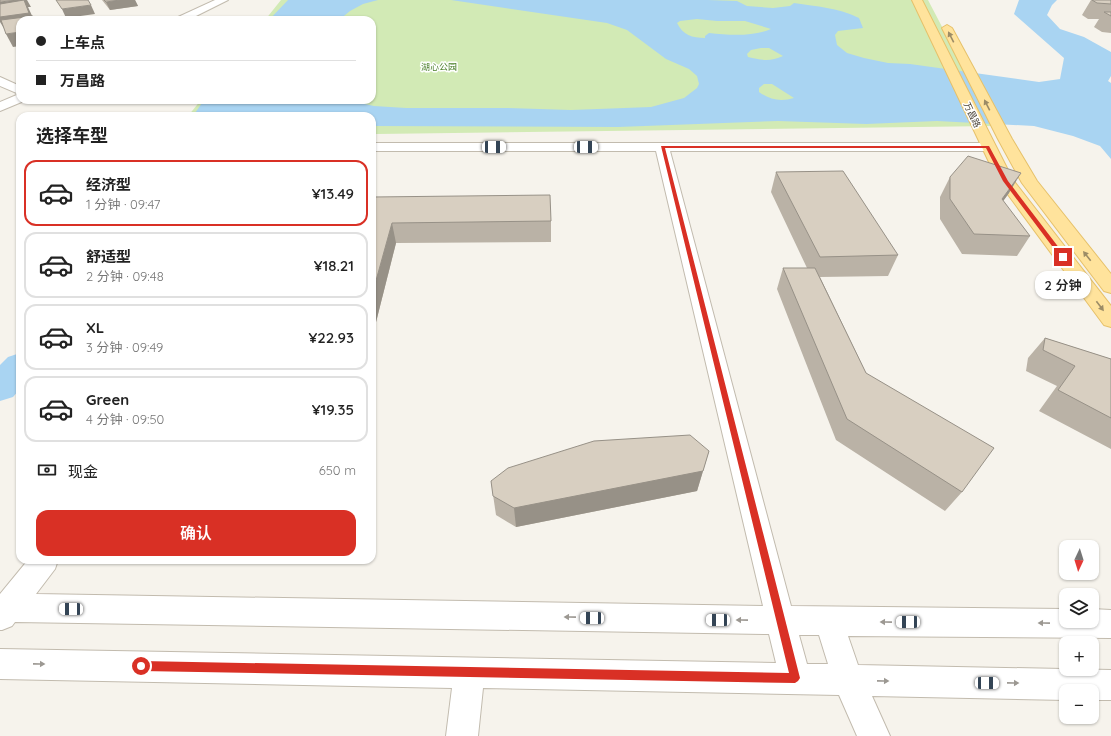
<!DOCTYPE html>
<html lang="zh">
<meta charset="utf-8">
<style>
body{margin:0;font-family:Quicksand,"Noto Sans SC",sans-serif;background:#f2f2f2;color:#222;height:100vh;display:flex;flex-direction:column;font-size:15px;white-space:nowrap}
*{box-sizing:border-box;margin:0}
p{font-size:13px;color:#767676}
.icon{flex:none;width:22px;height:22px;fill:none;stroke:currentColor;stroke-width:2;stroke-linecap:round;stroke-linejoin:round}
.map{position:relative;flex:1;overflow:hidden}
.panel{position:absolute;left:16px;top:112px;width:360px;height:452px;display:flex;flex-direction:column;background:#fff;border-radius:12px;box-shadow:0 1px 3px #0004}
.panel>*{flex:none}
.guide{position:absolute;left:16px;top:16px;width:360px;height:88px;border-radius:12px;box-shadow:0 1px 3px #0004;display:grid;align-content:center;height:88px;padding:0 20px;background:#fff}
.needle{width:26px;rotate:184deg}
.controls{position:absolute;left:1059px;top:540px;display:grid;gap:8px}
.controls a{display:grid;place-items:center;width:40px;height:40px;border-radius:8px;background:#fff;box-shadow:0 1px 3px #0004;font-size:20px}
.end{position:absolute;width:18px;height:18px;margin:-9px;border:5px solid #d93025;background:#fff;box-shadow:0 0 0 2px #fff}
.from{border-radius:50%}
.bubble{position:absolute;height:28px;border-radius:12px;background:#fff;box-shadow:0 1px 3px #0004;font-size:13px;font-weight:600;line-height:28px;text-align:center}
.car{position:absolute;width:12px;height:24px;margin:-12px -6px;border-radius:5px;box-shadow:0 0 3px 1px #0007;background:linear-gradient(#fff 24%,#345 0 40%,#fff 0 76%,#345 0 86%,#fff 0)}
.guide b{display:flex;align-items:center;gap:14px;height:38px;font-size:15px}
.guide b+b{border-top:1px solid #e0e0e0}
.guide i{width:10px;height:10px;background:#222}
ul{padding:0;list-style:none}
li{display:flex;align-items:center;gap:12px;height:66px;margin:0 8px 6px;padding:0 12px;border:2px solid #e0e0e0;border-radius:12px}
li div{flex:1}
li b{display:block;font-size:15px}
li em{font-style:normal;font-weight:600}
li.selected{border-color:#d93025}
li>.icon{width:36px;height:36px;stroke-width:1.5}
h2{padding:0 20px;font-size:18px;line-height:48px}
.pay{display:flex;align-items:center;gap:10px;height:44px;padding:0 20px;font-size:15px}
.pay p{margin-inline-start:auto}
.action{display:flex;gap:8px;margin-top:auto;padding:8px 20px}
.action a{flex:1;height:46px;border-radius:12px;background:#d93025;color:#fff;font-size:16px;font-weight:600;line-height:46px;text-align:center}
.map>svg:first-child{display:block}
.green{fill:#d2eab5}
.water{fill:#a9d4f2;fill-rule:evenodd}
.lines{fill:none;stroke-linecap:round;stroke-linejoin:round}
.river{fill:#a9d4f2;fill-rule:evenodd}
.minor-casing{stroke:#c2bbae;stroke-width:2}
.major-casing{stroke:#e6c16a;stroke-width:2}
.minor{fill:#fff;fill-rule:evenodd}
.major{fill:#ffe39c;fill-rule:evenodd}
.wall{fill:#bab2a6}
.shaded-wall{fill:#979187}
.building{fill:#d8cfc1;stroke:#979187}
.oneway{fill:#9c8c66}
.oneway2{fill:#9c9892}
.route{fill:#d93025}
.labels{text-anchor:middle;stroke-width:3;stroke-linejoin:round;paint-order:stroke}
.far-park-label{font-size:9px;fill:#4a7f2a;stroke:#fff}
.far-street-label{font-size:9px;fill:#4b4439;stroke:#fff}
</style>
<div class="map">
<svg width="1111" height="736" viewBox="0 0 1111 736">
<rect width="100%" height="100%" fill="#f6f3ec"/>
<path class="green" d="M281,0H928L994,126L377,134H372V116H188L201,100H372V20H265Z"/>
<g class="water">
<path d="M288,0H378L363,4L350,11L339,20H269Z"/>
<path d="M451,0H708L737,1L747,6L773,8L790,6L794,3C818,7 836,7 859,18L863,28L838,31L835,35L837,45L847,53L864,58L888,63L910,64L1039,82L1060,79L1064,58L1014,14L1019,0H1057L1052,5L1047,15L1060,29L1084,37L1111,52V76L1108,81L1111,83V159L1100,146L1073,136L1034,126L937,121L866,124L778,121L618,127L372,126V116H193L204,100H354L360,103L374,106L406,108H506L571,110L651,107L684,98L697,88L699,84L697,76L689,69L666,59L627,30L607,23ZM697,19L717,21H745L771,29C752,37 729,35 709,33L705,36V38C692,38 683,35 677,23L680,21ZM761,48H769L783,56C770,62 761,60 748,57L747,54L751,50ZM764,84H772L794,98C781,102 770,100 759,92V88Z"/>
</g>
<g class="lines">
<path class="river" d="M20,353V389L13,397L0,401V365L8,357Z"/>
<g class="minor-casing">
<g id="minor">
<path d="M215,0H228L188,20H175L176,18Z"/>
<path d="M0,77L20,86V100L24,101L0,111V102L19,94L0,86Z"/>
<path d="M372,143H988L993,144L995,147L993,150L988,151H670L791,606L1066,609V621H1092V609L1111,610V638L848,636L858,665L1111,670V700H1092V691H1066V700L872,696L890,736H857L839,695L483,688L478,736H446L452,688L0,679V649L776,663L769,634L15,622L12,626L2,630H0V594L28,560H58L55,569L36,594L763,606L656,151H372ZM799,635H819L828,664H807Z"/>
</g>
</g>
<g class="major-casing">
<g id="major">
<path d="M912,0H922L1013,180L1111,306V327L1104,325L998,181Z"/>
<path d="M947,25L952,28L1012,139L1037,181L1111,274V293L1104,291L1022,183L998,139L942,28Z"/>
</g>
</g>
<use href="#minor" class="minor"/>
<use href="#major" class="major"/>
</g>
<g class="wall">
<path d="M102,0H135L138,6L110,10Z"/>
<path d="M1091,0H1111V33L1102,32L1094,27L1099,19H1088L1082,15Z"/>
<path d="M776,172L898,255L888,276L820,277L866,373L962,492L945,511L836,440L777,289L783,268H807L771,192Z"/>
<path d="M950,177L1009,193L1003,201L1030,236L1017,256L962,254L940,219V197Z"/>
<path d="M372,197L551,221V242L396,243L374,330H372Z"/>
<path d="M1045,338L1111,359V449L1039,411L1057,386L1026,371L1028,358Z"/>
<path d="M703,471L697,491L516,527L496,515L491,481Z"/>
</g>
<g class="shaded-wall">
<path d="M18,0H27L31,7H28L34,20L5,30L0,22V2Z"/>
<path d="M120,0H135L138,6L110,10L106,2Z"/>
<path d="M91,5L95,14L66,18L62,9Z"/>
<path d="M20,32V46L13,47L6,34Z"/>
<path d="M1021,173L1009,193L990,219L1002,199Z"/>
<path d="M392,223L396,243L374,330L372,323V295Z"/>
<path d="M709,451L697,491L516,527L514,508Z"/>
</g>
<g class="building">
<path d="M0,0H18L0,2Z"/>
<path d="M24,0L29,13L0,17V4Z"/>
<path d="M56,0H88L91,5L62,9Z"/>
<path d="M104,0H120L106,2Z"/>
<path d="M1092,0H1111V4L1097,3Z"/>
<path d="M1104,12H1111V16Z"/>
<path d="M33,16L35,20H20V32L6,34L1,20Z"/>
<path d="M968,156L1021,173L1002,199L1030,236L974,234L950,199V177Z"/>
<path d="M843,171L898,255L820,257L776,172Z"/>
<path d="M550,195L551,221L392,223L372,295V197Z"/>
<path d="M783,268H815L866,373L994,448L962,492L847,419Z"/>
<path d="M1045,338L1111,359V418L1058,390L1075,366L1043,350Z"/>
<path d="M690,435L709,451L703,471L514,508L493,496L491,481L508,468L594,441Z"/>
</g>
<defs><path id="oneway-solid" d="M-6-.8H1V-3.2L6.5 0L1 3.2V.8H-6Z"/></defs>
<g class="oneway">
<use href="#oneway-solid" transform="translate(951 37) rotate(-117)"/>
<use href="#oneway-solid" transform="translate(987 105) rotate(-117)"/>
<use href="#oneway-solid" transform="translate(1087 256) rotate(-128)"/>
<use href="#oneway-solid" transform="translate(1100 306) rotate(53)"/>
</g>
<g class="oneway2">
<use href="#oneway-solid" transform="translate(570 617) rotate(-179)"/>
<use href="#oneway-solid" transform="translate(742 620) rotate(-179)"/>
<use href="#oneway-solid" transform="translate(886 622) rotate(-179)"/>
<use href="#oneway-solid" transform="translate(1044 623) rotate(-179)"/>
<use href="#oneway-solid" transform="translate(39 664) rotate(1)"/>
<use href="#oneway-solid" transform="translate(883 681) rotate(1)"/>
<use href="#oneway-solid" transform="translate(1013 683) rotate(1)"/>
</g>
<path class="route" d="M661,146H989L1008,181L1066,257L1061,258L1003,181L986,148H665L800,678L798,681L795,683L141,671L137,669L136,666L137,663L141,661L789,673Z"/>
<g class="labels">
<g class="far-park-label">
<text x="439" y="70">湖心公园</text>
</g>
<g class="far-street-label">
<text transform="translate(972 115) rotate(65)" y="3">万昌路</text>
</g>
</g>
</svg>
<div class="controls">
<a><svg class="needle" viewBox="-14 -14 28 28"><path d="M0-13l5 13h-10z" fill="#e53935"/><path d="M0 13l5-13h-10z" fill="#767676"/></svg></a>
<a><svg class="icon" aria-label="layers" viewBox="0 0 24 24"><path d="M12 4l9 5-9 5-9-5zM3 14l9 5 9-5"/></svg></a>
<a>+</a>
<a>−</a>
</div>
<i class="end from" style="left:141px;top:666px"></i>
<i class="end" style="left:1063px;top:257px"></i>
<div class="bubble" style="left:1035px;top:271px;width:56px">2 分钟</div>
<i class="car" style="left:494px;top:147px;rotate:90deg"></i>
<i class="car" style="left:586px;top:147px;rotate:90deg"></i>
<i class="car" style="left:71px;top:609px;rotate:271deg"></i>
<i class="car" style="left:592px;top:618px;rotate:271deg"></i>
<i class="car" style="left:718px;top:620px;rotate:271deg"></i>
<i class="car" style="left:908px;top:622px;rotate:270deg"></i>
<i class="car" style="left:987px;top:683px;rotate:91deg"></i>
<div class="guide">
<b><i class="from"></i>上车点</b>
<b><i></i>万昌路</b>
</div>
<section class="panel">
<h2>选择车型</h2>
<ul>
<li class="selected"><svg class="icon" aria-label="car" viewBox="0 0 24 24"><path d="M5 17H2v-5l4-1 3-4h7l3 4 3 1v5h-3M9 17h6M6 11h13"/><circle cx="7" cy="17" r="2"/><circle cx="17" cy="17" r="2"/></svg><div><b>经济型</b><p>1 分钟 · 09:47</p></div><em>¥13.49</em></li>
<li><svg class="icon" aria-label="car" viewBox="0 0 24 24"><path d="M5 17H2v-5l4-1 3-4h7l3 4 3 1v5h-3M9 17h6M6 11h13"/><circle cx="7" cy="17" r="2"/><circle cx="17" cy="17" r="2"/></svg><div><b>舒适型</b><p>2 分钟 · 09:48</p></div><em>¥18.21</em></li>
<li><svg class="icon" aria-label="car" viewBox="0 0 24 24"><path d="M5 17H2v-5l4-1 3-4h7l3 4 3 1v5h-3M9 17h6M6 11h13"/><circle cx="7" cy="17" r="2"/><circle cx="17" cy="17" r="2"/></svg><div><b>XL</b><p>3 分钟 · 09:49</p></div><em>¥22.93</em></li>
<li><svg class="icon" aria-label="car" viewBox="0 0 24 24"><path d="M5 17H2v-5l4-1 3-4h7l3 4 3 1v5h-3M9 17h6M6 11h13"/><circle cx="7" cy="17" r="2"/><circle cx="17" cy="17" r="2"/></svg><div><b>Green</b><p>4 分钟 · 09:50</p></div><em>¥19.35</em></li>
</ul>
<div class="pay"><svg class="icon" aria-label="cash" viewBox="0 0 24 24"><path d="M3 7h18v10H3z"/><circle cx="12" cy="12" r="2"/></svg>现金<p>650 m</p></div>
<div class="action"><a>确认</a></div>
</section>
</div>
